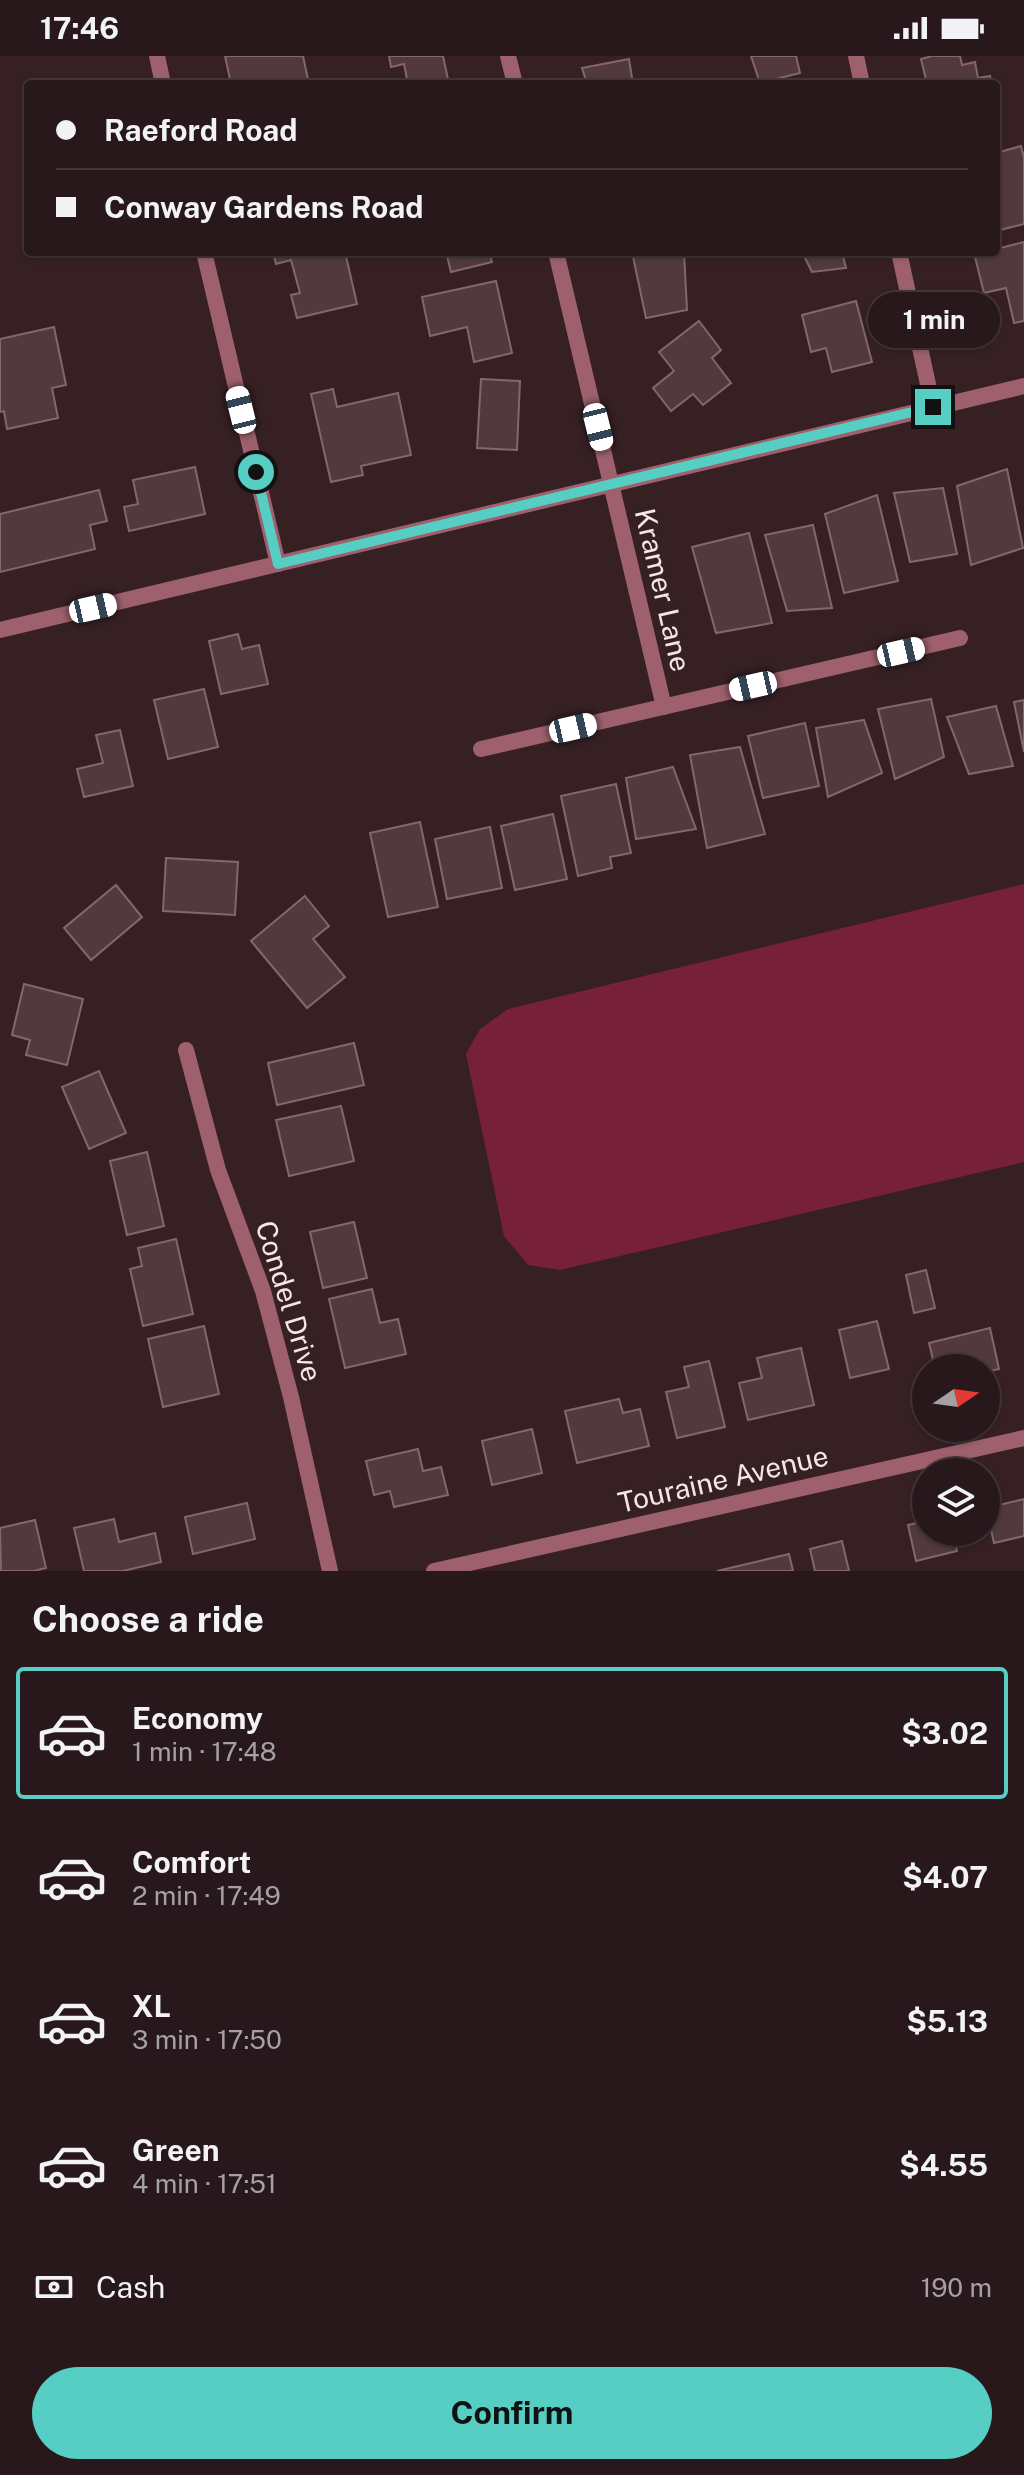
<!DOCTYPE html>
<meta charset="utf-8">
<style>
body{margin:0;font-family:"Public Sans",sans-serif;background:#342528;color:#f1f3f6;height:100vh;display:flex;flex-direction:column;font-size:30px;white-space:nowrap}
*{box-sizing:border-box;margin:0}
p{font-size:26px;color:#a5a0a3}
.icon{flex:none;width:44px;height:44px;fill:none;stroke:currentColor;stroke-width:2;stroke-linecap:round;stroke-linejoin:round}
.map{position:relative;height:1515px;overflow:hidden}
.details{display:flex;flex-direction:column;background:#28181b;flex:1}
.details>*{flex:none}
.guide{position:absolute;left:24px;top:24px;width:976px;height:176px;border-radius:8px;box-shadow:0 2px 6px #0004,0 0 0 2px #44373a;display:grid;align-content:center;height:176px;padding:0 32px;background:#28181b}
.needle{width:52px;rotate:77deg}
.buttons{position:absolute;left:912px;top:1298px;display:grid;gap:16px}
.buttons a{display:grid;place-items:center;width:88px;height:88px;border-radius:50%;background:#28181b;box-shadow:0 2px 6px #0004,0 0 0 2px #44373a;font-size:40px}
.end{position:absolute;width:36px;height:36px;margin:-18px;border:10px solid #56cec3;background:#111;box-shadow:0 0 0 4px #111}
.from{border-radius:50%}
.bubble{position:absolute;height:56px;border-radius:28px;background:#28181b;box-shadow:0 2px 6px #0004,0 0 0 2px #44373a;font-size:26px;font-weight:700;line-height:56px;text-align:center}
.car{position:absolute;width:24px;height:48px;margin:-24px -12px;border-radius:10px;box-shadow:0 0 6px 2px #0007;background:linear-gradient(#fff 24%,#345 0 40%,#fff 0 76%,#345 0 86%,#fff 0)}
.guide b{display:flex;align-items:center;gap:28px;height:76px;font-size:30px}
.guide b+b{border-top:2px solid #44373a}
.guide i{width:20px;height:20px;background:#f1f3f6}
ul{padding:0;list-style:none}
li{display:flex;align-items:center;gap:24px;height:132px;margin:0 16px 12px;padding:0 16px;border:4px solid transparent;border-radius:8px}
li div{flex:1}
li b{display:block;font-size:30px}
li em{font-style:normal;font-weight:700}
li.selected{border-color:#56cec3}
li>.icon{width:72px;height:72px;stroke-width:1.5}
h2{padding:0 32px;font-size:36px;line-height:96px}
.pay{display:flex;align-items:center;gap:20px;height:88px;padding:0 32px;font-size:30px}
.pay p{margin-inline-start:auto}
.cta{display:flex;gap:16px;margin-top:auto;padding:16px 32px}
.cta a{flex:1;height:92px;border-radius:48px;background:#56cec3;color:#111;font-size:32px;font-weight:700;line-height:92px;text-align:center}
.status{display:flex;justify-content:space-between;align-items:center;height:56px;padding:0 40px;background:#28181b;direction:ltr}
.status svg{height:22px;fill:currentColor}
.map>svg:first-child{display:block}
.water{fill:#76203a}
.building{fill:#51393e;stroke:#82676c;stroke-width:2}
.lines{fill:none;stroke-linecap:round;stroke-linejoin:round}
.minor{stroke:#9d606c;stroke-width:16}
.tertiary{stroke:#9d606c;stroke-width:16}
.route{stroke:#56cec3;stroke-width:10}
.labels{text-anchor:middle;stroke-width:6;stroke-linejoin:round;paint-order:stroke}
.street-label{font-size:28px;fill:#f6e6e9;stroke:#362024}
</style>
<div class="status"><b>17:46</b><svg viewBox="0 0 49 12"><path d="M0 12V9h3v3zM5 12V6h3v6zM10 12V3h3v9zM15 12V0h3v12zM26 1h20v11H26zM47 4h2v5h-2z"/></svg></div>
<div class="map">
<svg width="1024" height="1515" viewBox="0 0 1024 1515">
<rect width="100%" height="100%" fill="#362024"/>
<path class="water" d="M1024,828V1106L560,1214L528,1209L504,1180L466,998L480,973L508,953Z"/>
<g class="building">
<path d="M225,0H303L309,28H231Z"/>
<path d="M389,0H443L449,28H408L404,8L391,11Z"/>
<path d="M751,0H796L800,17L760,27Z"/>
<path d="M932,0H960L962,9L975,6L978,22L990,20L992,28H927L921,3Z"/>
<path d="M629,3L633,28H587L582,12Z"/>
<path d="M1021,90L1024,101V168L996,175V97Z"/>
<path d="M1024,186V265L1014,267L1006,232L984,237L974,197L996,196V193Z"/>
<path d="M273,196H345L357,248L297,262L291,239L300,237L291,204L276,208Z"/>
<path d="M446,196H489L492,206L451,216Z"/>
<path d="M632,196H684L687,254L646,262Z"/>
<path d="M802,196H842L846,212L812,216Z"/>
<path d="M496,225L512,297L474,306L467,271L430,280L422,241Z"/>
<path d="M856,245L872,306L832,316L826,292L811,296L802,259Z"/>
<path d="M699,265L721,294L712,302L731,327L703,349L693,338L671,355L653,332L674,315L659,296Z"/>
<path d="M54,271L66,329L52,332L58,362L7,373L4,355L0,356V283Z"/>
<path d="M481,323L520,325L517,394L477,392Z"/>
<path d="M333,333L337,351L398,337L411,399L361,410L363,419L331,426L311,338Z"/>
<path d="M195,411L205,458L129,475L124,451L138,448L133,424Z"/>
<path d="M1007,413L1023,492L971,509L957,430Z"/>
<path d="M943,432L957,498L910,506L894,437Z"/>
<path d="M99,434L107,465L90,469L95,493L0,516V458Z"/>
<path d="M877,439L898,525L844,537L825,458Z"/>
<path d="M813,469L832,552L787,555L765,479Z"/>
<path d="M749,477L772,567L716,577L692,491Z"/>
<path d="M238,578L242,593L259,589L268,628L221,638L209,585Z"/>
<path d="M204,633L218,691L168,703L154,644Z"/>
<path d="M931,643L944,701L895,723L878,653Z"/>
<path d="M1024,644V696L1014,646Z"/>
<path d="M996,650L1013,710L969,718L947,661Z"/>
<path d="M864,664L882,717L828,741L816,672Z"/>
<path d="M805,667L819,730L763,742L748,680Z"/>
<path d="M120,674L133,730L84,741L77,713L103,707L96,679Z"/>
<path d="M740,691L765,778L707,792L690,699Z"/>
<path d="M673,711L696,773L636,783L626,722Z"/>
<path d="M616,728L631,797L610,801L612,812L578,820L561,740Z"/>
<path d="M553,758L567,823L515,834L501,770Z"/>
<path d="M420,766L438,851L388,861L370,777Z"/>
<path d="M490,771L502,832L447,843L435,783Z"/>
<path d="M166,802L238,806L235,859L163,855Z"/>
<path d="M116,829L142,861L91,904L64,872Z"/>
<path d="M305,840L329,870L313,883L345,921L307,952L251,885Z"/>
<path d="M24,928L83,943L67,1009L26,999L30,984L12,979Z"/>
<path d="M354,987L364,1029L277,1049L268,1007Z"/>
<path d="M99,1015L126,1077L89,1093L62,1031Z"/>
<path d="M341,1050L354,1105L289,1120L276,1064Z"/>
<path d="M147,1096L164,1170L127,1179L110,1105Z"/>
<path d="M354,1166L367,1222L323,1232L310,1176Z"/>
<path d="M176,1183L193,1258L143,1270L130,1213L142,1210L138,1192Z"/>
<path d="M926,1214L935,1252L914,1257L906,1219Z"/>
<path d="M372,1233L380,1267L398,1263L406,1298L345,1312L329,1243Z"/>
<path d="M877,1265L889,1313L850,1322L839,1274Z"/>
<path d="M204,1270L219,1338L163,1351L148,1283Z"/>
<path d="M990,1272L999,1313L986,1316V1312H935L929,1287Z"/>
<path d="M801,1292L814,1349L748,1364L739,1327L762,1322L757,1302Z"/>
<path d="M709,1305L725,1371L677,1382L666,1336L689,1331L684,1311Z"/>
<path d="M619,1343L623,1357L640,1353L649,1390L577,1407L565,1355Z"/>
<path d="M532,1373L542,1417L492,1429L482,1385Z"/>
<path d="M418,1393L423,1415L441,1411L448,1439L394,1451L390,1435L374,1439L366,1405Z"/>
<path d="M1024,1443V1480L994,1487L986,1452Z"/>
<path d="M247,1447L255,1483L193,1498L185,1461Z"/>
<path d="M114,1463L119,1486L155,1477L161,1506L123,1515H84L74,1472Z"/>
<path d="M35,1464L46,1512L34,1515H1L0,1472Z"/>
<path d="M926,1465V1476H952L957,1495L916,1505L908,1469Z"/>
<path d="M842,1485L849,1515H815L810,1493Z"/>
<path d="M789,1498L793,1515H717Z"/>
</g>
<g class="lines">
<g class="minor">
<path d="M508,0L515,28"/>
<path d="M856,0L862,28"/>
<path d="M556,196L664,651"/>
<path d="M899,196L933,351"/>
<path d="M481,693L960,582"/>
<path d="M186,994L218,1114L263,1235L291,1341L330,1515"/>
<path d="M434,1515L1024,1382"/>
</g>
<g class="tertiary">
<path d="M157,0L163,28"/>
<path d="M204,196L278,508"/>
<path d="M0,574L1024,330"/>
</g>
</g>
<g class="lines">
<path class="route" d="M256,416L278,508L933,351"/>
</g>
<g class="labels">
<g class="street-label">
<text transform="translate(663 534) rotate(77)" y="10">Kramer Lane</text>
<text transform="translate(289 1245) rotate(73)" y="10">Condel Drive</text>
<text transform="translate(723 1423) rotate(-13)" y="10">Touraine Avenue</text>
</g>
</g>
</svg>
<div class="buttons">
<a><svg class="needle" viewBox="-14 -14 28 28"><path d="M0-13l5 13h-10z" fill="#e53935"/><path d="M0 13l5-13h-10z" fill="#a5a0a3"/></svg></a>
<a><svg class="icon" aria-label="layers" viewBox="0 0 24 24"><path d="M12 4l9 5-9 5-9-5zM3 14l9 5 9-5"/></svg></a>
</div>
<i class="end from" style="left:256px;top:416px"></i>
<i class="end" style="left:933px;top:351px"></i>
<div class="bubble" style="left:868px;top:236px;width:132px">1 min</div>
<i class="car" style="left:241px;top:354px;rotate:346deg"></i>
<i class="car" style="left:598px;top:371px;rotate:166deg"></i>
<i class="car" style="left:93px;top:552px;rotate:77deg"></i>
<i class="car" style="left:901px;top:596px;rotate:77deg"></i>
<i class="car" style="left:753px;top:630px;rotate:257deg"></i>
<i class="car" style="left:573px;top:672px;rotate:77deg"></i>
<div class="guide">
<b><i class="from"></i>Raeford Road</b>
<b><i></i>Conway Gardens Road</b>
</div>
</div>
<section class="details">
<h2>Choose a ride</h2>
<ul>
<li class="selected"><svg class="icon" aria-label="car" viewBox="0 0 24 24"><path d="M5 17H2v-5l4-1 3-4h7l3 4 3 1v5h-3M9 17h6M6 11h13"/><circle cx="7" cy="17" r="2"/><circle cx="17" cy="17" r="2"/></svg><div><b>Economy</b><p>1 min · 17:48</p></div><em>$3.02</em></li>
<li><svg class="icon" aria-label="car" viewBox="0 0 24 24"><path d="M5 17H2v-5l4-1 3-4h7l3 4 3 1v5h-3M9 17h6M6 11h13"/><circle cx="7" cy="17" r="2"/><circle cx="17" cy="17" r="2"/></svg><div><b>Comfort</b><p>2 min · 17:49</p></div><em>$4.07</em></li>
<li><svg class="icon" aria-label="car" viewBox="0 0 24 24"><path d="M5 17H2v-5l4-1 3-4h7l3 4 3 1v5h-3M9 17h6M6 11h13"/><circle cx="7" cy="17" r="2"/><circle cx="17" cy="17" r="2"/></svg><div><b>XL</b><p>3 min · 17:50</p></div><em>$5.13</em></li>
<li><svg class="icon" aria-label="car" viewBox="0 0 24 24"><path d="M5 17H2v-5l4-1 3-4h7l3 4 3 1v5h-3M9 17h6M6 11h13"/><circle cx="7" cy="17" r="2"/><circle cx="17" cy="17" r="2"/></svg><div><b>Green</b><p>4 min · 17:51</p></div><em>$4.55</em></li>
</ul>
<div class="pay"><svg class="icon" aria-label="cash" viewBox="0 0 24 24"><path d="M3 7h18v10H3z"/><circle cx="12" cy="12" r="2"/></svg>Cash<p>190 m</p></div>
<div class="cta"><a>Confirm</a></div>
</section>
